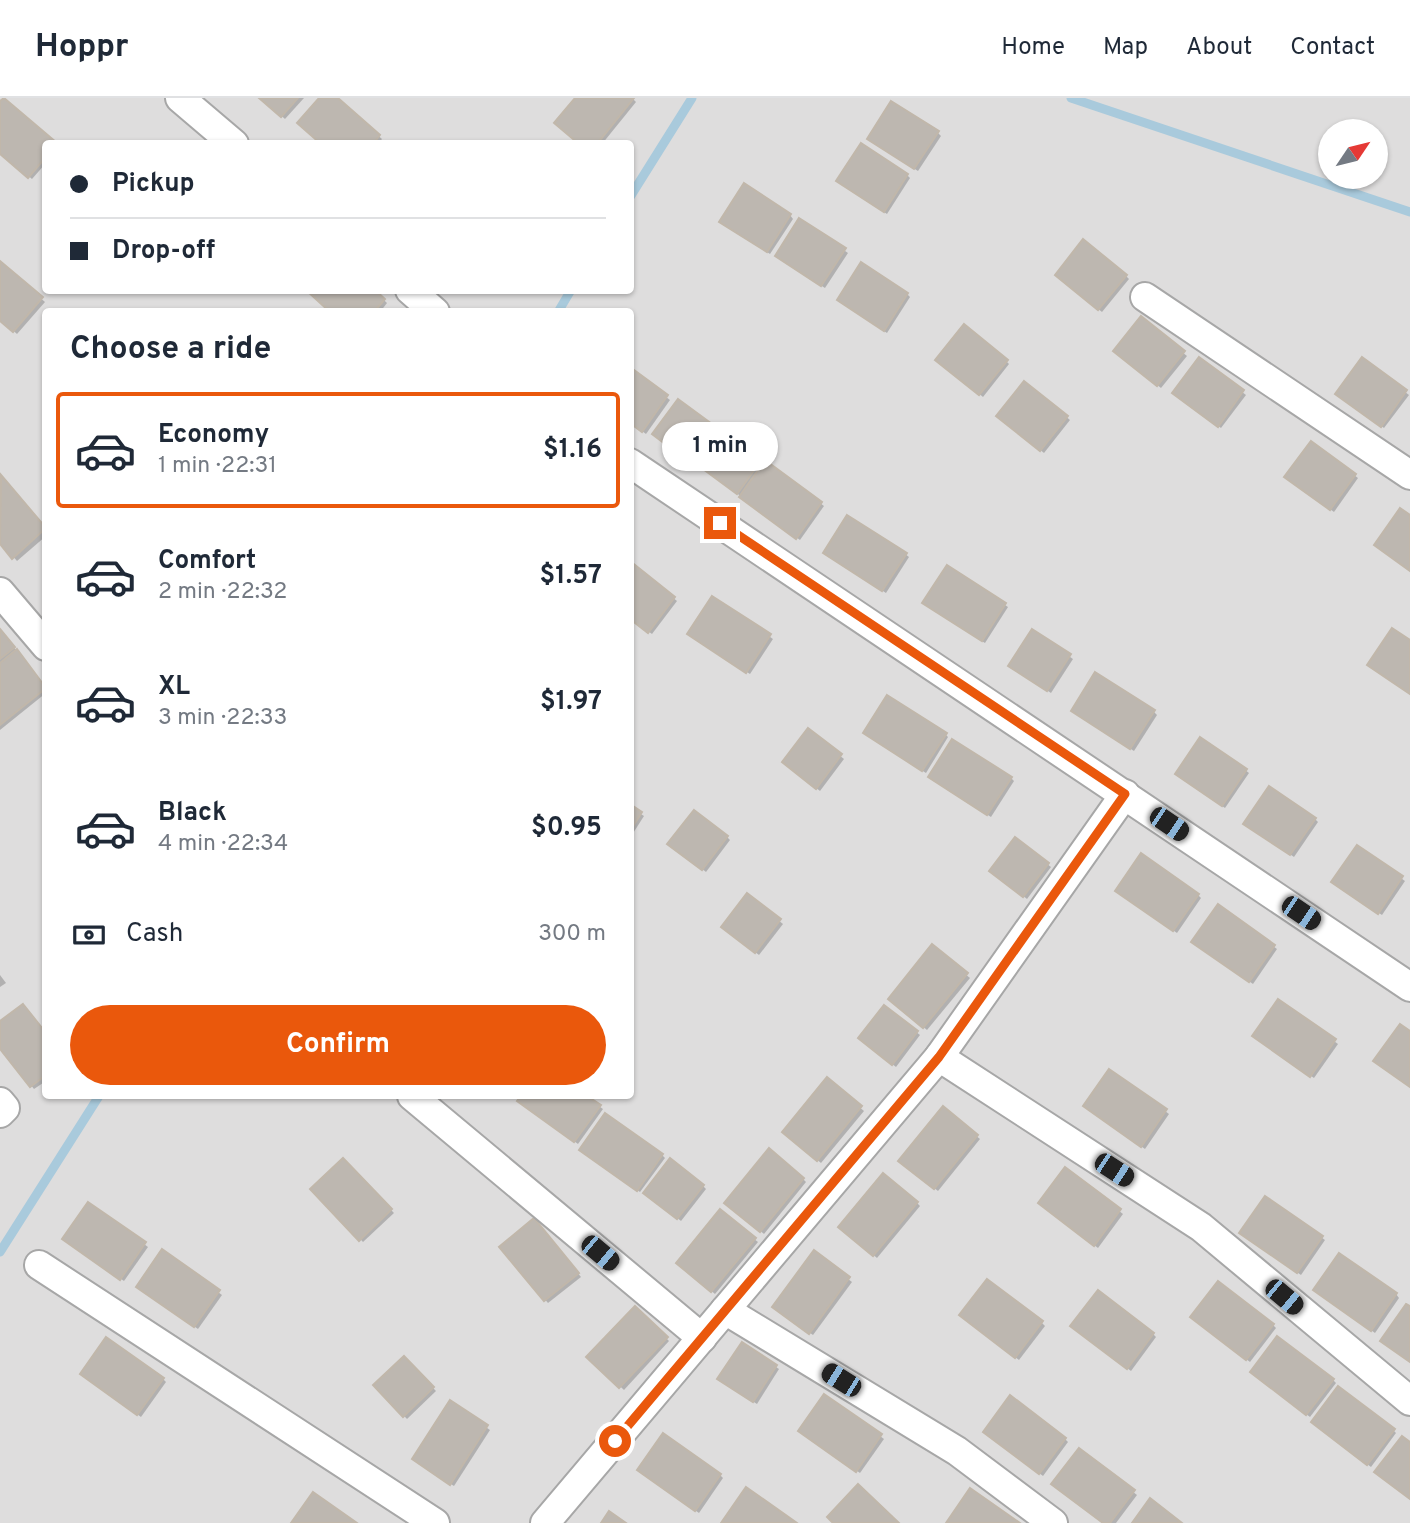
<!DOCTYPE html>
<meta charset="utf-8">
<style>
body{margin:0;font-family:Overpass,sans-serif;background:#f6f6f7;color:#1f2937;height:100vh;display:flex;flex-direction:column;font-size:26px;white-space:nowrap}
*{box-sizing:border-box;margin:0}
p{font-size:23px;color:#747a83}
.icon{flex:none;width:38px;height:38px;fill:none;stroke:currentColor;stroke-width:2;stroke-linecap:round;stroke-linejoin:round}
.map{position:relative;flex:1;overflow:hidden}
.side{position:absolute;left:42px;top:210px;width:592px;height:791px;display:flex;flex-direction:column;background:#fff;border-radius:7px;box-shadow:0 2px 5px #0004}
.side>*{flex:none}
.top-card{position:absolute;left:42px;top:42px;width:592px;height:154px;border-radius:7px;box-shadow:0 2px 5px #0004;display:grid;align-content:center;height:154px;padding:0 28px;background:#fff}
.needle{width:46px;rotate:55deg}
.fabs{position:absolute;left:1318px;top:21px;display:grid;gap:14px}
.fabs a{display:grid;place-items:center;width:70px;height:70px;border-radius:50%;background:#fff;box-shadow:0 2px 5px #0004;font-size:35px}
.end{position:absolute;width:32px;height:32px;margin:-16px;border:9px solid #ea580c;background:#fff;box-shadow:0 0 0 4px #fff}
.from{border-radius:50%}
.bubble{position:absolute;height:49px;border-radius:24px;background:#fff;box-shadow:0 2px 5px #0004;font-size:23px;font-weight:700;line-height:49px;text-align:center}
.car{position:absolute;width:21px;height:42px;margin:-21px -10px;border-radius:9px;box-shadow:0 0 5px 2px #0007;background:linear-gradient(#222 24%,#8ab4d8 0 40%,#222 0 76%,#8ab4d8 0 86%,#222 0)}
.top-card b{display:flex;align-items:center;gap:24px;height:66px;font-size:26px}
.top-card b+b{border-top:2px solid #e0e1e3}
.top-card i{width:18px;height:18px;background:#1f2937}
ul{padding:0;list-style:none}
li{display:flex;align-items:center;gap:21px;height:116px;margin:0 14px 10px;padding:0 14px;border:4px solid transparent;border-radius:7px}
li div{flex:1}
li b{display:block;font-size:26px}
li em{font-style:normal;font-weight:700}
li.selected{border-color:#ea580c}
li>.icon{width:63px;height:63px;stroke-width:1.5}
h2{padding:0 28px;font-size:32px;line-height:84px}
.pay{display:flex;align-items:center;gap:18px;height:77px;padding:0 28px;font-size:26px}
.pay p{margin-inline-start:auto}
.button{display:flex;gap:14px;margin-top:auto;padding:14px 28px}
.button a{flex:1;height:80px;border-radius:42px;background:#ea580c;color:#fff;font-size:28px;font-weight:700;line-height:80px;text-align:center}
header{display:flex;align-items:center;gap:42px;box-sizing:border-box;height:98px;padding:0 35px;background:#fff;border-bottom:2px solid #e0e1e3}
header strong{font-size:33px}
nav{display:flex;gap:38px;margin-inline-start:auto;font-size:24px}
.map>svg:first-child{display:block}
.residential{fill:#dedddd;fill-rule:evenodd}
.shadow{fill:#0003}
.lines{fill:none;stroke-linecap:round;stroke-linejoin:round}
.stream{stroke:#a9cadc;stroke-width:9}
.building{fill:#bdb7b0;stroke:#c1b7aa;stroke-width:2}
.minor-casing{stroke:#a7a7a7;stroke-width:32}
.minor{stroke:#fff;stroke-width:28}
.route{stroke:#ea580c;stroke-width:9}
</style>
<header>
<strong>Hoppr</strong>
<nav><a>Home</a><a>Map</a><a>About</a><a>Contact</a></nav>
</header>
<div class="map">
<svg width="1410" height="1425" viewBox="0 0 1410 1425">
<rect width="100%" height="100%" fill="#f0eee7"/>
<path class="residential" d="M0,0H1410V1425H0ZM1330,33H1376V79H1330ZM46,46H630V192H46ZM46,214H630V998H46Z"/>
<g class="shadow">
<path d="M261,0H304L285,21Z"/>
<path d="M321,0H335L382,41L378,46H323Z"/>
<path d="M577,0H632L636,4L602,46H581Z"/>
<path d="M4,2L55,46H46V65L32,81L0,54V6Z"/>
<path d="M938,35L941,38L918,73L872,44Z"/>
<path d="M907,77L910,80L887,116L842,86Z"/>
<path d="M790,117L793,121L770,156L725,126Z"/>
<path d="M800,122L848,155L825,190L780,161Z"/>
<path d="M0,165L45,204L17,236L0,221Z"/>
<path d="M1126,178L1129,181L1102,214L1060,180Z"/>
<path d="M373,192L387,205L380,214H332Z"/>
<path d="M907,196L910,199L887,235L842,205Z"/>
<path d="M1141,221L1187,258L1161,290L1118,256Z"/>
<path d="M1199,261L1246,297L1221,330L1177,298Z"/>
<path d="M1362,261L1409,297L1384,330L1341,299Z"/>
<path d="M1006,263L1009,266L983,299L941,264Z"/>
<path d="M630,272L670,302L646,336L630,324Z"/>
<path d="M1025,285L1070,322L1044,355L1002,321Z"/>
<path d="M715,330L718,333L693,366L657,339Z"/>
<path d="M726,335L824,408L800,442L704,371Z"/>
<path d="M1311,345L1358,380L1334,414L1289,382Z"/>
<path d="M1,380L46,432V438L17,463L0,443Z"/>
<path d="M825,455L905,456L909,459L886,495Z"/>
<path d="M630,465L677,503L652,536L630,520Z"/>
<path d="M947,469L1008,509L985,545L927,508Z"/>
<path d="M712,500L773,541L750,576L692,539Z"/>
<path d="M0,532L46,589V595L0,632Z"/>
<path d="M1032,533L1073,561L1051,595L1013,570Z"/>
<path d="M1154,614L1157,617L1134,653L1076,616Z"/>
<path d="M808,632L844,661L820,693L787,667Z"/>
<path d="M945,636L948,639L926,675L868,638Z"/>
<path d="M1245,672L1249,675L1225,710L1180,679Z"/>
<path d="M1011,680L1014,683L991,719L933,682Z"/>
<path d="M630,709L644,718L630,740Z"/>
<path d="M1315,721L1318,724L1294,759L1249,728Z"/>
<path d="M727,739L730,742L706,774L673,748Z"/>
<path d="M1015,741L1051,769L1027,801L994,775Z"/>
<path d="M1357,749L1405,783L1382,817L1337,787Z"/>
<path d="M1120,795L1198,797L1201,800L1177,835Z"/>
<path d="M747,797L783,826L759,857L726,832Z"/>
<path d="M1218,808L1277,851L1253,886L1197,847Z"/>
<path d="M932,849L970,880L927,932L893,904Z"/>
<path d="M0,877L6,885L0,889Z"/>
<path d="M1279,903L1338,946L1314,980L1257,941Z"/>
<path d="M884,909L920,937L896,969L863,943Z"/>
<path d="M0,926L46,937V983L34,991L0,948Z"/>
<path d="M1110,973L1169,1016L1145,1051L1088,1011Z"/>
<path d="M827,982L864,1013L821,1065L788,1037Z"/>
<path d="M523,998H584L603,1011L578,1046L522,1006L519,1003Z"/>
<path d="M943,1011L980,1041L938,1093L904,1066Z"/>
<path d="M584,1055L662,1057L665,1060L640,1094Z"/>
<path d="M343,1063L394,1115L363,1144L313,1091Z"/>
<path d="M1065,1071L1123,1116L1098,1150L1043,1108Z"/>
<path d="M803,1081L806,1084L764,1136L730,1108Z"/>
<path d="M703,1088L706,1091L681,1123L649,1097Z"/>
<path d="M1266,1100L1325,1142L1301,1177L1245,1138Z"/>
<path d="M917,1105L920,1108L877,1160L843,1132Z"/>
<path d="M89,1106L148,1149L124,1183L68,1144Z"/>
<path d="M537,1125L581,1179L548,1205L501,1149Z"/>
<path d="M754,1141L758,1144L715,1196L681,1168Z"/>
<path d="M163,1154L222,1197L198,1231L142,1192Z"/>
<path d="M814,1155L852,1184L813,1237L777,1212Z"/>
<path d="M1319,1195L1396,1196L1399,1200L1375,1235Z"/>
<path d="M635,1210L669,1243L624,1292L589,1259Z"/>
<path d="M964,1220L1042,1225L1045,1228L1019,1262Z"/>
<path d="M1196,1222L1273,1227L1276,1230L1250,1264Z"/>
<path d="M1076,1231L1153,1236L1156,1239L1131,1273Z"/>
<path d="M742,1246L779,1271L757,1306L723,1284Z"/>
<path d="M404,1260L436,1293L407,1321L375,1287Z"/>
<path d="M1255,1277L1333,1282L1336,1285L1310,1319Z"/>
<path d="M85,1279L163,1281L166,1284L141,1319Z"/>
<path d="M825,1298L884,1341L860,1375L804,1336Z"/>
<path d="M451,1305L490,1332L454,1388L417,1364Z"/>
<path d="M1316,1327L1393,1332L1396,1335L1371,1369Z"/>
<path d="M988,1337L1065,1341L1068,1344L1043,1378Z"/>
<path d="M1079,1352L1137,1397L1116,1425H1104Z"/>
<path d="M642,1375L720,1377L723,1380L699,1415Z"/>
</g>
<g class="lines">
<g class="stream">
<path d="M1071,0L1410,114"/>
<path d="M630,99L692,0"/>
<path d="M558,214L571,192"/>
<path d="M0,1154L99,998"/>
</g>
</g>
<g class="building">
<path d="M4,0L57,45L46,46V59L28,80L0,56V3Z"/>
<path d="M259,0H298L281,19Z"/>
<path d="M319,0H338L380,37L373,46H321L297,25Z"/>
<path d="M575,0H634L597,46H579L554,25Z"/>
<path d="M891,3L939,33L914,71L867,41Z"/>
<path d="M861,45L908,76L884,114L836,83Z"/>
<path d="M744,85L791,116L767,154L719,124Z"/>
<path d="M799,120L846,150L821,188L775,158Z"/>
<path d="M1083,141L1127,177L1098,212L1055,177Z"/>
<path d="M0,163L43,199L13,234L0,223Z"/>
<path d="M861,164L908,195L884,233L837,202Z"/>
<path d="M306,192H375L385,201L374,214H330Z"/>
<path d="M1141,218L1185,253L1157,288L1113,253Z"/>
<path d="M964,226L1008,262L979,297L935,262Z"/>
<path d="M1199,259L1244,292L1218,329L1172,295Z"/>
<path d="M1362,259L1407,292L1381,329L1335,296Z"/>
<path d="M630,269L668,297L642,334L630,325Z"/>
<path d="M1024,283L1068,318L1040,353L996,318Z"/>
<path d="M678,301L716,329L689,364L652,336Z"/>
<path d="M725,333L763,360L737,396L699,368Z"/>
<path d="M1311,343L1356,376L1330,412L1284,379Z"/>
<path d="M765,362L822,404L796,441L739,399Z"/>
<path d="M1,377L46,430L12,461L0,446Z"/>
<path d="M1400,410L1410,417V473L1374,447Z"/>
<path d="M847,417L907,455L882,493L823,455Z"/>
<path d="M630,463L675,499L648,535L630,521Z"/>
<path d="M947,467L1006,505L982,543L922,505Z"/>
<path d="M712,498L771,536L746,575L687,536Z"/>
<path d="M1392,530L1410,542V596L1367,567Z"/>
<path d="M0,531L15,549L0,561Z"/>
<path d="M1032,531L1071,556L1047,593L1008,568Z"/>
<path d="M17,551L46,590L0,627V565Z"/>
<path d="M1095,574L1155,612L1130,651L1071,613Z"/>
<path d="M887,597L947,635L922,673L863,635Z"/>
<path d="M808,630L842,656L816,691L782,664Z"/>
<path d="M1200,639L1247,671L1222,708L1175,676Z"/>
<path d="M952,641L1012,679L987,717L928,679Z"/>
<path d="M1269,688L1316,720L1290,757L1243,726Z"/>
<path d="M630,706L642,714L630,733Z"/>
<path d="M694,712L728,738L702,772L667,746Z"/>
<path d="M1015,739L1049,765L1023,799L989,773Z"/>
<path d="M1357,747L1403,778L1378,816L1331,784Z"/>
<path d="M1141,755L1199,796L1173,833L1115,793Z"/>
<path d="M747,795L781,821L755,855L721,829Z"/>
<path d="M1218,806L1275,847L1249,884L1191,844Z"/>
<path d="M932,846L968,875L923,930L888,901Z"/>
<path d="M1278,901L1336,941L1310,979L1252,938Z"/>
<path d="M23,906L46,935V977L30,989L0,951V923Z"/>
<path d="M884,907L918,933L892,967L858,940Z"/>
<path d="M1400,926L1410,933V989L1373,963Z"/>
<path d="M1109,971L1167,1011L1141,1049L1083,1008Z"/>
<path d="M827,979L862,1008L817,1063L782,1034Z"/>
<path d="M521,998H587L601,1007L574,1044L517,1003Z"/>
<path d="M943,1008L978,1037L934,1091L898,1063Z"/>
<path d="M605,1015L663,1056L637,1093L579,1052Z"/>
<path d="M769,1050L804,1080L760,1134L724,1105Z"/>
<path d="M343,1060L392,1111L359,1143L310,1091Z"/>
<path d="M670,1060L704,1087L677,1121L643,1095Z"/>
<path d="M1065,1069L1121,1111L1094,1148L1038,1105Z"/>
<path d="M883,1075L918,1104L873,1158L838,1129Z"/>
<path d="M1265,1098L1323,1138L1297,1175L1239,1135Z"/>
<path d="M88,1104L146,1144L120,1182L62,1141Z"/>
<path d="M720,1111L756,1140L711,1194L676,1165Z"/>
<path d="M534,1120L579,1175L544,1203L499,1149Z"/>
<path d="M162,1151L220,1192L194,1229L136,1189Z"/>
<path d="M814,1152L850,1179L809,1236L772,1209Z"/>
<path d="M1339,1155L1397,1195L1371,1233L1313,1192Z"/>
<path d="M987,1181L1043,1223L1015,1260L959,1217Z"/>
<path d="M1218,1183L1274,1226L1246,1262L1190,1219Z"/>
<path d="M1098,1192L1154,1235L1127,1271L1070,1228Z"/>
<path d="M1406,1206L1410,1208V1264L1380,1243Z"/>
<path d="M635,1208L668,1239L619,1290L586,1259Z"/>
<path d="M1277,1238L1334,1281L1306,1317L1250,1274Z"/>
<path d="M106,1239L164,1280L137,1317L80,1276Z"/>
<path d="M742,1244L777,1267L753,1304L717,1281Z"/>
<path d="M404,1258L434,1289L403,1319L373,1287Z"/>
<path d="M1338,1288L1395,1331L1367,1367L1311,1324Z"/>
<path d="M824,1296L882,1336L856,1374L798,1333Z"/>
<path d="M1010,1297L1066,1340L1039,1376L983,1334Z"/>
<path d="M450,1302L488,1327L450,1387L412,1361Z"/>
<path d="M663,1335L721,1376L695,1413L637,1372Z"/>
<path d="M1402,1338L1410,1344V1401L1374,1374Z"/>
<path d="M1079,1350L1135,1392L1110,1425H1103L1051,1386Z"/>
<path d="M858,1386L899,1425H833L827,1419Z"/>
<path d="M746,1389L797,1425H721Z"/>
<path d="M970,1390L1020,1425H946Z"/>
<path d="M313,1394L357,1425H291Z"/>
<path d="M1150,1400L1182,1425H1132Z"/>
<path d="M609,1413L626,1425H601Z"/>
</g>
<g class="lines">
<g class="minor-casing">
<g id="minor">
<path d="M180,0L234,46"/>
<path d="M410,192L435,214"/>
<path d="M1145,199L1410,377"/>
<path d="M630,365L1410,889"/>
<path d="M0,494L46,548"/>
<path d="M939,959L1201,1129L1410,1303"/>
<path d="M412,998L702,1240"/>
<path d="M0,1004L5,1010L0,1015"/>
<path d="M39,1167L435,1425"/>
<path d="M725,1212L957,1353L1053,1425"/>
<path d="M545,1425L939,959L1125,696"/>
</g>
</g>
<use href="#minor" class="minor"/>
</g>
<g class="lines">
<path class="route" d="M615,1343L939,959L1125,696L720,425"/>
</g>
</svg>
<div class="fabs">
<a><svg class="needle" viewBox="-14 -14 28 28"><path d="M0-13l5 13h-10z" fill="#e53935"/><path d="M0 13l5-13h-10z" fill="#747a83"/></svg></a>
</div>
<i class="end from" style="left:615px;top:1343px"></i>
<i class="end" style="left:720px;top:425px"></i>
<div class="bubble" style="left:662px;top:324px;width:116px">1 min</div>
<i class="car" style="left:1169px;top:726px;rotate:124deg"></i>
<i class="car" style="left:1301px;top:815px;rotate:124deg"></i>
<i class="car" style="left:1114px;top:1072px;rotate:123deg"></i>
<i class="car" style="left:600px;top:1155px;rotate:130deg"></i>
<i class="car" style="left:1284px;top:1199px;rotate:130deg"></i>
<i class="car" style="left:841px;top:1282px;rotate:302deg"></i>
<div class="top-card">
<b><i class="from"></i>Pickup</b>
<b><i></i>Drop-off</b>
</div>
<section class="side">
<h2>Choose a ride</h2>
<ul>
<li class="selected"><svg class="icon" aria-label="car" viewBox="0 0 24 24"><path d="M5 17H2v-5l4-1 3-4h7l3 4 3 1v5h-3M9 17h6M6 11h13"/><circle cx="7" cy="17" r="2"/><circle cx="17" cy="17" r="2"/></svg><div><b>Economy</b><p>1 min · 22:31</p></div><em>$1.16</em></li>
<li><svg class="icon" aria-label="car" viewBox="0 0 24 24"><path d="M5 17H2v-5l4-1 3-4h7l3 4 3 1v5h-3M9 17h6M6 11h13"/><circle cx="7" cy="17" r="2"/><circle cx="17" cy="17" r="2"/></svg><div><b>Comfort</b><p>2 min · 22:32</p></div><em>$1.57</em></li>
<li><svg class="icon" aria-label="car" viewBox="0 0 24 24"><path d="M5 17H2v-5l4-1 3-4h7l3 4 3 1v5h-3M9 17h6M6 11h13"/><circle cx="7" cy="17" r="2"/><circle cx="17" cy="17" r="2"/></svg><div><b>XL</b><p>3 min · 22:33</p></div><em>$1.97</em></li>
<li><svg class="icon" aria-label="car" viewBox="0 0 24 24"><path d="M5 17H2v-5l4-1 3-4h7l3 4 3 1v5h-3M9 17h6M6 11h13"/><circle cx="7" cy="17" r="2"/><circle cx="17" cy="17" r="2"/></svg><div><b>Black</b><p>4 min · 22:34</p></div><em>$0.95</em></li>
</ul>
<div class="pay"><svg class="icon" aria-label="cash" viewBox="0 0 24 24"><path d="M3 7h18v10H3z"/><circle cx="12" cy="12" r="2"/></svg>Cash<p>300 m</p></div>
<div class="button"><a>Confirm</a></div>
</section>
</div>
